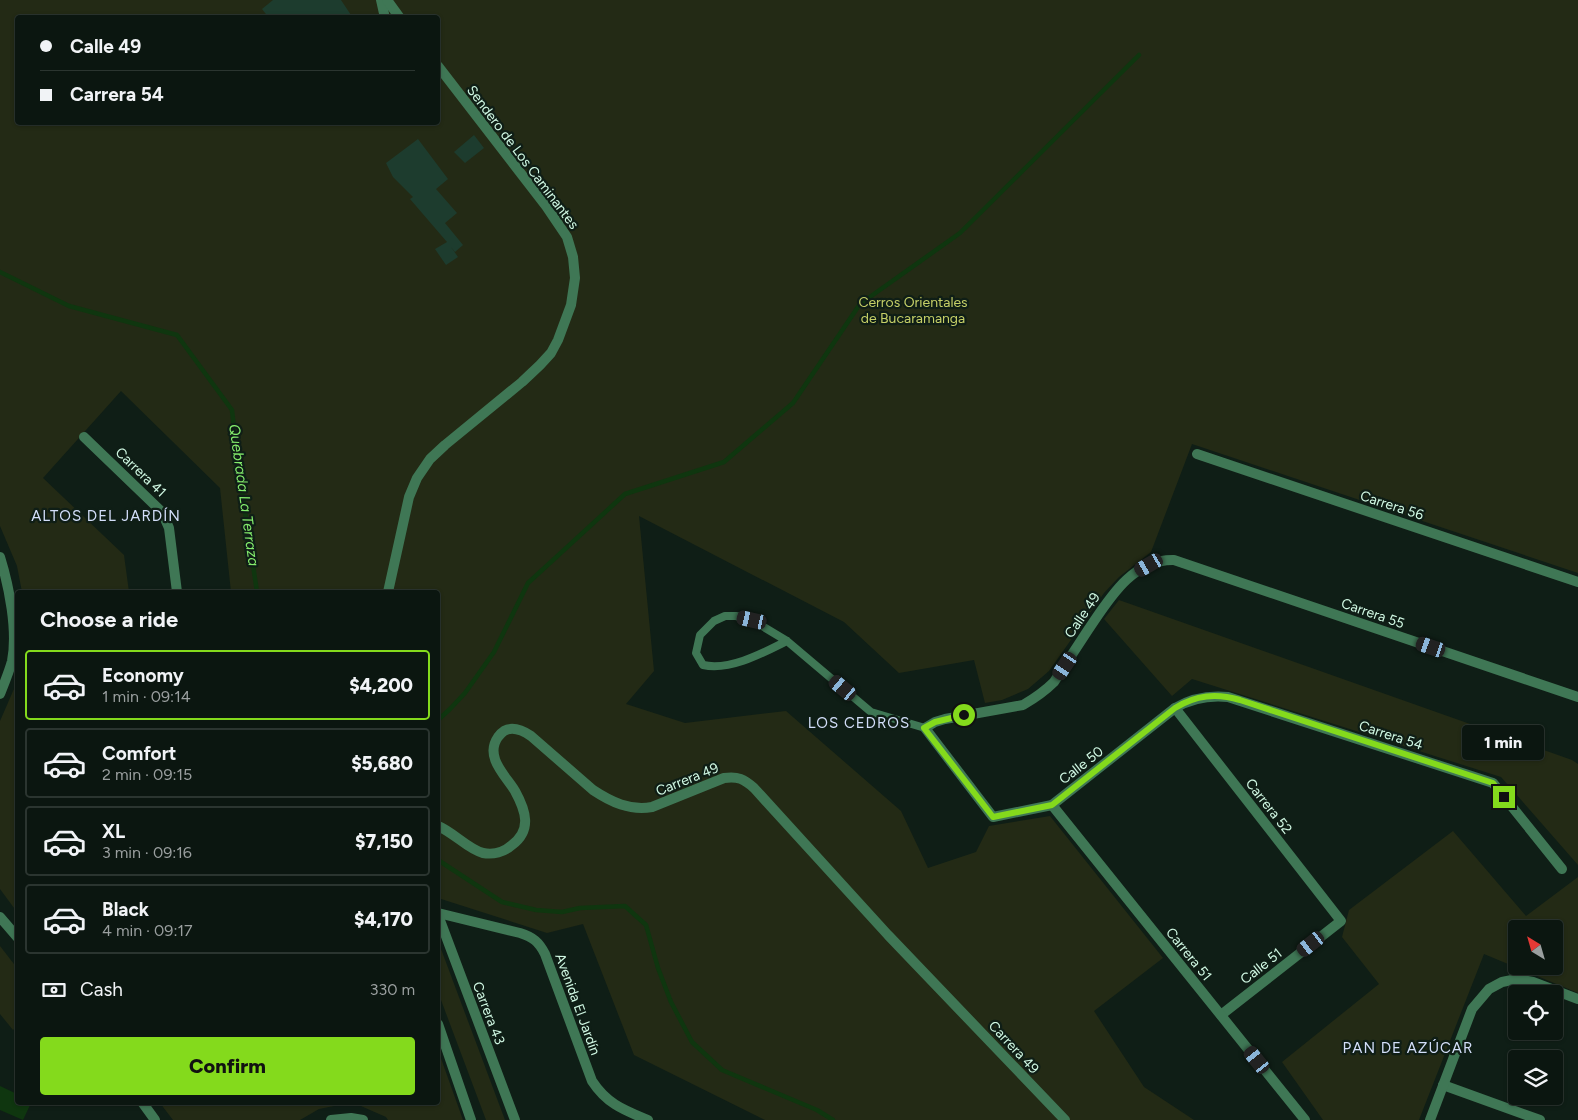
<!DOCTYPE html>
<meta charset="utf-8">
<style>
body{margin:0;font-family:Figtree,sans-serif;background:#141f19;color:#f1f3f6;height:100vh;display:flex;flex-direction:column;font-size:19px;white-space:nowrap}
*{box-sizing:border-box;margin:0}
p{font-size:16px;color:#9a9f9f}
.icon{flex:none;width:28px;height:28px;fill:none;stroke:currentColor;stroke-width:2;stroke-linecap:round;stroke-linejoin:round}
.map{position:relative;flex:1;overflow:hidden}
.drawer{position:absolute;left:15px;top:590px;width:425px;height:515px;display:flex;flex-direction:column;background:#0b1610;border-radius:5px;box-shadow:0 1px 4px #0004,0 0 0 1px #2b3530}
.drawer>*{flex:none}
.hud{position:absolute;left:15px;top:15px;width:425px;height:110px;border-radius:5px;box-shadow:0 1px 4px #0004,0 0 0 1px #2b3530;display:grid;align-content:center;height:110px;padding:0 25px;background:#0b1610}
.needle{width:32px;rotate:323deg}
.tools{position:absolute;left:1508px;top:920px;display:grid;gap:10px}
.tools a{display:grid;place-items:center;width:55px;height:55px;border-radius:5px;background:#0b1610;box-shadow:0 1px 4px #0004,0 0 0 1px #2b3530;font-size:25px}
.end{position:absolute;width:22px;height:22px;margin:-11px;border:6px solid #84da1c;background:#111;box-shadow:0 0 0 2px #111}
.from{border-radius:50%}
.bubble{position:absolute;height:35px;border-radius:5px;background:#0b1610;box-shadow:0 1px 4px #0004,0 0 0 1px #2b3530;font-size:16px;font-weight:800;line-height:35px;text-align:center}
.car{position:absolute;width:15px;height:30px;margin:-15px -8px;border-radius:6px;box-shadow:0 0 4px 1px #0007;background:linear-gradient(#222 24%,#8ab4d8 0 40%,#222 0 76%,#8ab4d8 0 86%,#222 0)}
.hud b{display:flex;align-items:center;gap:18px;height:48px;font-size:19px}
.hud b+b{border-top:1px solid #2b3530}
.hud i{width:12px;height:12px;background:#f1f3f6}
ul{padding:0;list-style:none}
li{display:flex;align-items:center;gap:15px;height:70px;margin:0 10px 8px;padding:0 15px;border:2px solid #2b3530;border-radius:5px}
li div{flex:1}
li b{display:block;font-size:19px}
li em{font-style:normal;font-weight:800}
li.active{border-color:#84da1c}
li>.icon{width:45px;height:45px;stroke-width:1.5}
h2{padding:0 25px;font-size:22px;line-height:60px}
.pay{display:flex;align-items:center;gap:12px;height:55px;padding:0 25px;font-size:19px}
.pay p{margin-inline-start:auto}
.primary-button{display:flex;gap:10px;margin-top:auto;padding:10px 25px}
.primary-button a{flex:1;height:58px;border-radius:5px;background:#84da1c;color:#111;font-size:20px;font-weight:800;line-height:58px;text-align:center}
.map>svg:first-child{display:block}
.green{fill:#232a15;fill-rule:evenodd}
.water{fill:#0f360f}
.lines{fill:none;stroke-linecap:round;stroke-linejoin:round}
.stream{stroke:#0f360f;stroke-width:4.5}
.building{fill:#1d3c2e}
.lane{stroke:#3f7755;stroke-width:8}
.street{stroke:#3f7755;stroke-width:10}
.route{stroke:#84da1c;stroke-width:6}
.labels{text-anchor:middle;stroke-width:4.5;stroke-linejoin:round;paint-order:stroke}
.street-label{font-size:14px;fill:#d1f9e4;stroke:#0f1e16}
.park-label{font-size:14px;fill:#c5cf67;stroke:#0f1e16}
.water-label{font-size:15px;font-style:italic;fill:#84ec6c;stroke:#0f1e16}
.neighbourhood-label{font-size:15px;letter-spacing:1px;fill:#d3def9;stroke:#0f1e16}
</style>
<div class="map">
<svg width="1578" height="1120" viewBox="0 0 1578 1120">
<rect width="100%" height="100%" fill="#0f1e16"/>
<g class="green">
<path d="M0,0H1578V573L1192,444L1151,552L1119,577L1104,593L1049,671L1028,689L1002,700L985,703L974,660L899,673L844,622L639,516L654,671L626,704L685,723L786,711L901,811L928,868L976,852L989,826L1050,816L1163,958L1094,1011L1144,1087L1194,1120H765L634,1055L583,924L547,933L438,898V592H231L220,488L121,391L43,478L124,555L129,592H22L17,566L0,526ZM18,18H438V122H18Z"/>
<path d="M1119,600L1572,760L1578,764V865L1501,777L1192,679L1172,696L1104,619Z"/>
<path d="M17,682V912L0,889V721Z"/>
<path d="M1453,831L1526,916L1578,877V993L1484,954L1419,1120H1323L1282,1062L1379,984L1342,937L1349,910ZM1516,929H1554V966H1516Z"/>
<path d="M438,941L505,1120H486L438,992Z"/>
<path d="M0,946L17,968V1026L13,1030L0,1014Z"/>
<path d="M438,1050L463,1120H388L386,1117L354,1103L438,1102Z"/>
<path d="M160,1103H349L319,1109L300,1120H173Z"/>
</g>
<path class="water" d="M0,1086L17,1094L18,1102L31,1103L23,1120L0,1110Z"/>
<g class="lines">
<g class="stream">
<path d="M0,272L69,306L177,335L232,410L238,464L257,592"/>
<path d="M438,720L450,709L465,693L494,652L528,583L625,494L724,462L793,403L860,304L960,233L1139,55"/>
<path d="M438,860L502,902L536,910L562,912L580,908L625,906L646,925L658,968L671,1002L692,1042L722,1070L817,1110L833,1120"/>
</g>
</g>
<g class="building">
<path d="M273,0H341L353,18H269L262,9Z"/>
<path d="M474,135L484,148L465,163L454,152Z"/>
<path d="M418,139L448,179L436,189L457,213L445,223L463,245L455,252L451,247L458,257L446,265L435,249L447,242L410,199L413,197L393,177L386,163Z"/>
</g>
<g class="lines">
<path class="lane" d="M787,641C763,653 730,671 703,665L696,653L700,635L714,621L725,616H736L752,620L787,641L871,712L925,728"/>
<g class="street">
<path d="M381,0L385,18"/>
<path d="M387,0L400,18"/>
<path d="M84,437L162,512L169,528L177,592"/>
<path d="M1197,454L1578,582"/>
<path d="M0,557C9,586 18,631 12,661C9,672 4,684 0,694"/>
<path d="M388,592L409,497L417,478L430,459L445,445L522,382L540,365L551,353L558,340L571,305L575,278L573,257L567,237L546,206L438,66"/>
<path d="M1175,708L1341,921L1221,1015"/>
<path d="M1052,805L1305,1120"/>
<path d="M438,826C453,832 469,850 483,853C493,855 504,852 512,845C532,830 526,811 515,791C506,776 484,757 498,737C501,733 505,729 510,729C518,728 525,732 531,736L593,790C611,802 630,811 652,807L724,778C738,776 744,779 754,788L888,935L1065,1120"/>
<path d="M1562,869L1493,783L1228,697C1208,695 1192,698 1175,708L1052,805L993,817L925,728L935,722L945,719L1023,705C1035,698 1044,692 1054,682C1065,665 1077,647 1088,630C1109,599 1132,559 1174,560L1578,697"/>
<path d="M438,913L520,933C533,937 539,942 545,954L592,1081C607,1104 624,1110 648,1120"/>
<path d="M438,915L515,1120"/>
<path d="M0,917L18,938"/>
<path d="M438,1024L471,1120"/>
<path d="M1443,1085L1540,1120"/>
<path d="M142,1102L155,1120"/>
<path d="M331,1120L351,1118L363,1120"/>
<path d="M1430,1120L1472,1009L1489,989L1502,982L1517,979L1533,982L1578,999"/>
</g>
</g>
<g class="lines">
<path class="route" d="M964,715L935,722L924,728L993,817L1052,805L1175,708C1196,695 1216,693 1240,700L1493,783L1504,797"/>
</g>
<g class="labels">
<g class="street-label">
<text transform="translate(523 157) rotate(53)" y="5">Sendero de Los Caminantes</text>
<text transform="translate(141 472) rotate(44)" y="5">Carrera 41</text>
<text transform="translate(1392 505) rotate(18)" y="5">Carrera 56</text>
<text transform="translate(1373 613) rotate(19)" y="5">Carrera 55</text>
<text transform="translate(1082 615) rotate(-56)" y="5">Calle 49</text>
<text transform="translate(1391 735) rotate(18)" y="5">Carrera 54</text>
<text transform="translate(1081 765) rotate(-38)" y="5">Calle 50</text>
<text transform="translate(687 779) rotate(-22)" y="5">Carrera 49</text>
<text transform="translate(1269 806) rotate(52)" y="5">Carrera 52</text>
<text transform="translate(1189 954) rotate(51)" y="5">Carrera 51</text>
<text transform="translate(1261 966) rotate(-38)" y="5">Calle 51</text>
<text transform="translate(578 1004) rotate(70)" y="5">Avenida El Jardín</text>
<text transform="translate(489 1013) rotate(69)" y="5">Carrera 43</text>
<text transform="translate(1014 1047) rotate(47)" y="5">Carrera 49</text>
</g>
<g class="park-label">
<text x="913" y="307">Cerros Orientales<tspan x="913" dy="16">de Bucaramanga</tspan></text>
</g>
<g class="water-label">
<text transform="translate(244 495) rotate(82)" y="5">Quebrada La Terraza</text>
</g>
<g class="neighbourhood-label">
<text x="106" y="521">ALTOS DEL JARDÍN</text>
<text x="859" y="728">LOS CEDROS</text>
<text x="1408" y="1053">PAN DE AZÚCAR</text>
</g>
</g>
</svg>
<div class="tools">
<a><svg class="needle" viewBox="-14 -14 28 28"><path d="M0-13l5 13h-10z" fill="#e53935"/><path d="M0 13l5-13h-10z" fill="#9a9f9f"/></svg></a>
<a><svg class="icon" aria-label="locate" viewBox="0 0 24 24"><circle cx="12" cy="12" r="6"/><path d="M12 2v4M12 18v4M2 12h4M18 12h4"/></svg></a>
<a><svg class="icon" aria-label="layers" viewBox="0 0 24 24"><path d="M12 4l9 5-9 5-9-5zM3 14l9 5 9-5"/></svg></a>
</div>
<i class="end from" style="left:964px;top:715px"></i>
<i class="end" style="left:1504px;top:797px"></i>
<div class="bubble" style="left:1462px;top:725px;width:82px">1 min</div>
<i class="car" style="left:1149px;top:565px;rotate:240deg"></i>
<i class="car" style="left:752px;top:620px;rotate:283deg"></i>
<i class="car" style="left:1431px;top:647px;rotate:289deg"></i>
<i class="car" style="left:1065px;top:666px;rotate:214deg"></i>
<i class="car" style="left:843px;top:688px;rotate:310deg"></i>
<i class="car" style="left:1311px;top:944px;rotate:232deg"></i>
<i class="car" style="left:1257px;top:1060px;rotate:321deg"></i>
<div class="hud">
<b><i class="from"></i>Calle 49</b>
<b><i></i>Carrera 54</b>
</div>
<section class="drawer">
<h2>Choose a ride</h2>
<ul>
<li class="active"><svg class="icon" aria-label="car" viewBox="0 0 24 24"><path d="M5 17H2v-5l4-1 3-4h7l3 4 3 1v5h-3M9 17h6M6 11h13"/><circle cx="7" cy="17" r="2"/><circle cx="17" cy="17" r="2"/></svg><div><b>Economy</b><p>1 min · 09:14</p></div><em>$4,200</em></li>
<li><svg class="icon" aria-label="car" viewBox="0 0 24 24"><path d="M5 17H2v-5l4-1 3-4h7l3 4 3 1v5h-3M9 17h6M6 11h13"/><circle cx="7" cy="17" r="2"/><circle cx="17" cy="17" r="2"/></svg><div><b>Comfort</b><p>2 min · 09:15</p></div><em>$5,680</em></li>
<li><svg class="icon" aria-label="car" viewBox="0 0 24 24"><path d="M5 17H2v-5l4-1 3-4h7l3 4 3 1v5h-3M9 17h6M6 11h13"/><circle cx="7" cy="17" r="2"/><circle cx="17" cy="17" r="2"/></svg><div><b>XL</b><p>3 min · 09:16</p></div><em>$7,150</em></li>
<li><svg class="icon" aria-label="car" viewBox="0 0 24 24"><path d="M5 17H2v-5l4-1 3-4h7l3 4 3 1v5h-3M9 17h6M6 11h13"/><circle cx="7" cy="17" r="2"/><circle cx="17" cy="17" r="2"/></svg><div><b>Black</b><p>4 min · 09:17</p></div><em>$4,170</em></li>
</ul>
<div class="pay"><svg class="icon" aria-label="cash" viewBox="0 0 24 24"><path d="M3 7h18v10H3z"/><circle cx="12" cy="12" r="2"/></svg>Cash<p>330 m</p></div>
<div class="primary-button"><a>Confirm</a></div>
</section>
</div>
